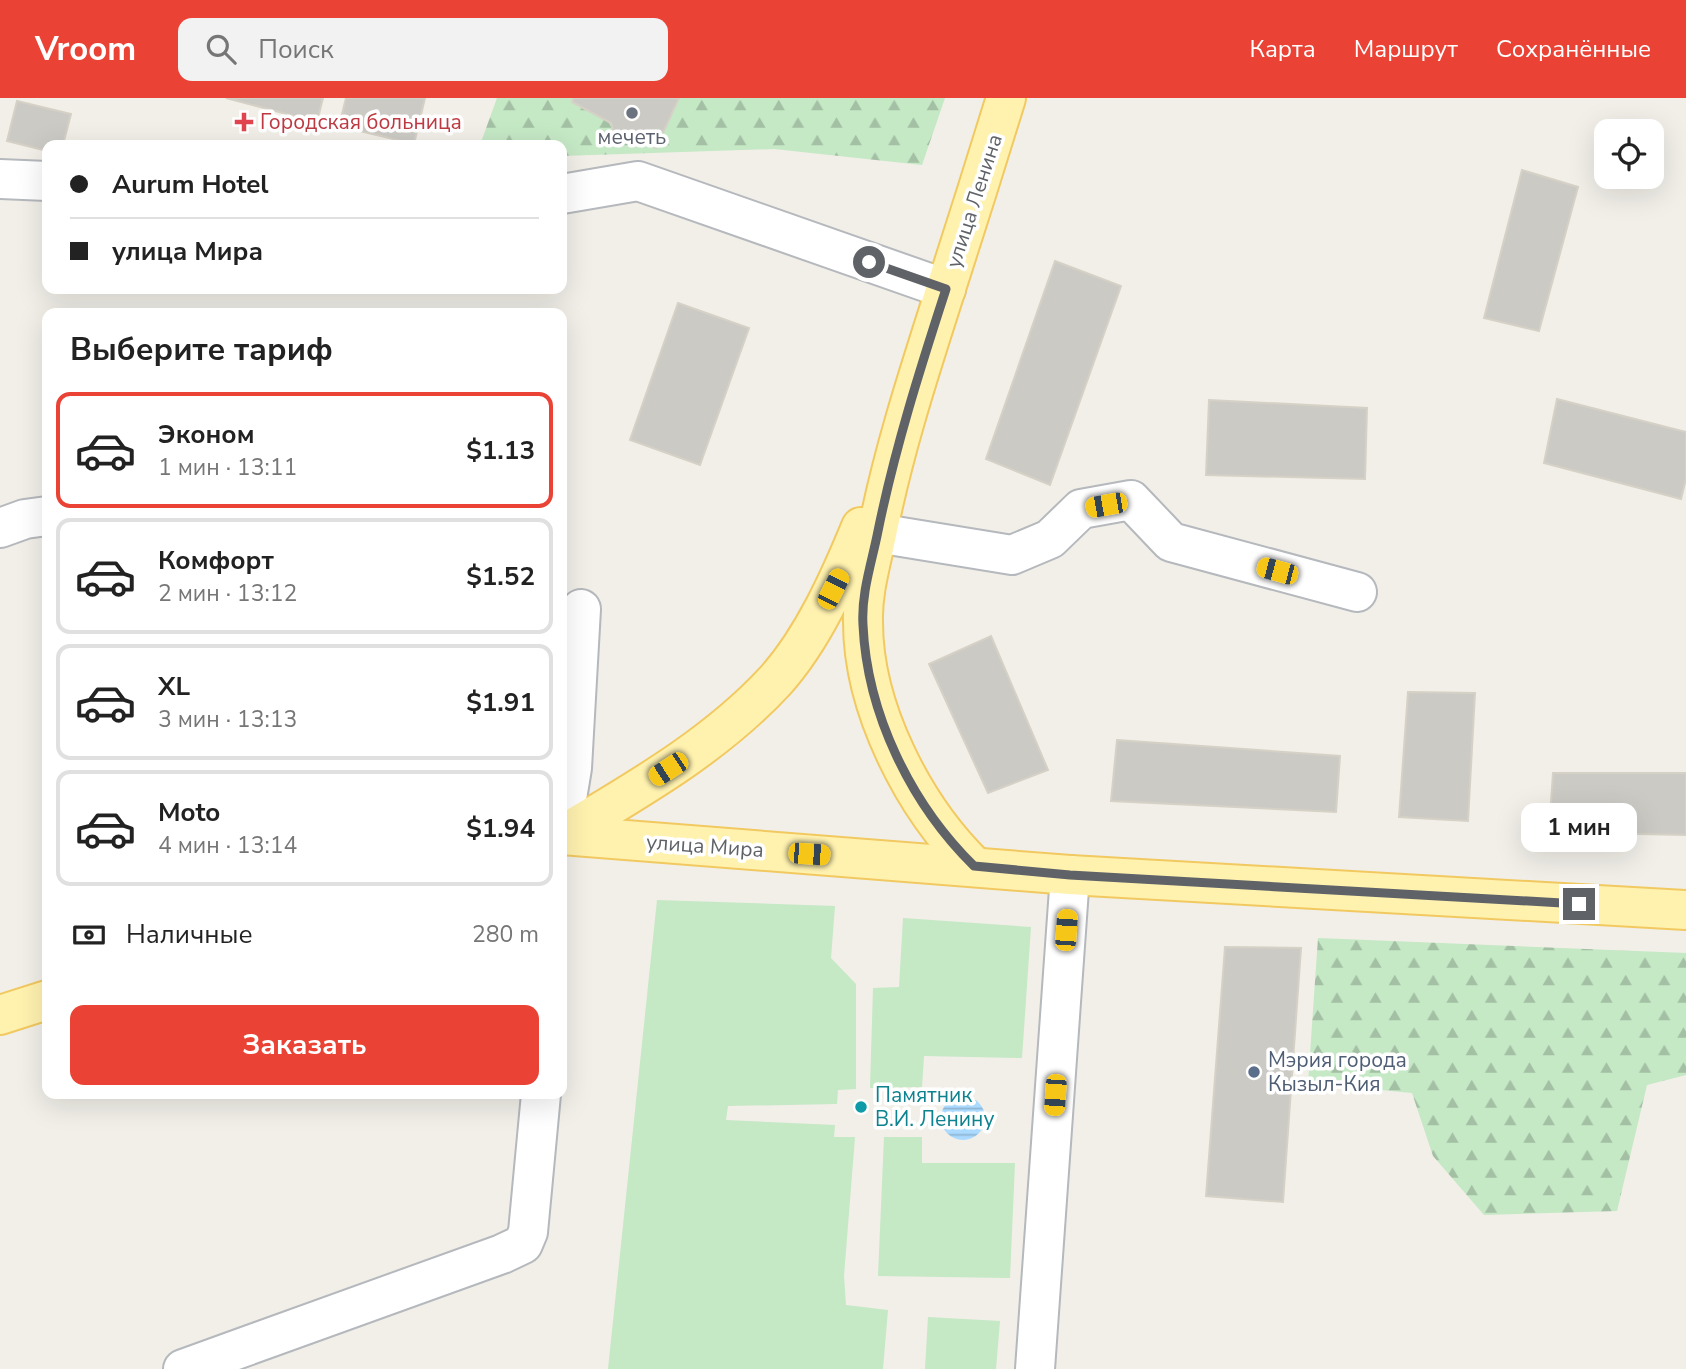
<!DOCTYPE html>
<html lang="ru">
<meta charset="utf-8">
<style>
body{margin:0;font-family:"Nunito Sans",sans-serif;background:#f2f2f2;color:#222;height:100vh;display:flex;flex-direction:column;font-size:26px;white-space:nowrap}
*{box-sizing:border-box;margin:0}
p{font-size:23px;color:#767676}
.icon{flex:none;width:38px;height:38px;fill:none;stroke:currentColor;stroke-width:2;stroke-linecap:round;stroke-linejoin:round}
.map{position:relative;flex:1;overflow:hidden}
.sheet{position:absolute;left:42px;top:210px;width:525px;height:791px;display:flex;flex-direction:column;background:#fff;border-radius:14px;box-shadow:0 7px 28px #0002}
.sheet>*{flex:none}
.guide{position:absolute;left:42px;top:42px;width:525px;height:154px;border-radius:14px;box-shadow:0 7px 28px #0002;display:grid;align-content:center;height:154px;padding:0 28px;background:#fff}
.buttons{position:absolute;left:1594px;top:21px;display:grid;gap:14px}
.buttons a{display:grid;place-items:center;width:70px;height:70px;border-radius:14px;background:#fff;box-shadow:0 7px 28px #0002;font-size:35px}
.end{position:absolute;width:32px;height:32px;margin:-16px;border:9px solid #5f6368;background:#fff;box-shadow:0 0 0 4px #fff}
.from{border-radius:50%}
.bubble{position:absolute;height:49px;border-radius:14px;background:#fff;box-shadow:0 7px 28px #0002;font-size:23px;font-weight:700;line-height:49px;text-align:center}
.car{position:absolute;width:21px;height:42px;margin:-21px -10px;border-radius:9px;box-shadow:0 0 5px 2px #0007;background:linear-gradient(#f5c518 24%,#345 0 40%,#f5c518 0 76%,#345 0 86%,#f5c518 0)}
.guide b{display:flex;align-items:center;gap:24px;height:66px;font-size:26px}
.guide b+b{border-top:2px solid #e0e0e0}
.guide i{width:18px;height:18px;background:#222}
ul{padding:0;list-style:none}
li{display:flex;align-items:center;gap:21px;height:116px;margin:0 14px 10px;padding:0 14px;border:4px solid #e0e0e0;border-radius:14px}
li div{flex:1}
li b{display:block;font-size:26px}
li em{font-style:normal;font-weight:700}
li.current{border-color:#ea4335}
li>.icon{width:63px;height:63px;stroke-width:1.5}
h2{padding:0 28px;font-size:32px;line-height:84px}
.pay{display:flex;align-items:center;gap:18px;height:77px;padding:0 28px;font-size:26px}
.pay p{margin-inline-start:auto}
.cta{display:flex;gap:14px;margin-top:auto;padding:14px 28px}
.cta a{flex:1;height:80px;border-radius:14px;background:#ea4335;color:#fff;font-size:28px;font-weight:700;line-height:80px;text-align:center}
header{display:flex;align-items:center;gap:42px;box-sizing:border-box;height:98px;padding:0 35px;background:#ea4335;color:#fff}
header strong{font-size:33px}
nav{display:flex;gap:38px;margin-inline-start:auto;font-size:24px}
.search{width:490px;height:63px;background:#f2f2f2;display:flex;align-items:center;gap:18px;box-sizing:border-box;padding:0 24px;border-radius:14px;color:#767676;font-size:26px}
.map>svg:first-child{display:block}
.grass{fill:#c5e8c5}
.forest{fill:url(#forest-firs)}
.water{fill:url(#water-rules)}
.building{fill:#cccac5;stroke:#d6d1c6;stroke-width:2}
.lines{fill:none;stroke-linecap:round;stroke-linejoin:round}
.minor-casing{stroke:#b5b8bc;stroke-width:42}
.major-casing{stroke:#f2c960;stroke-width:42}
.minor{stroke:#fff;stroke-width:38}
.major{stroke:#fff2af;stroke-width:38}
.route{stroke:#5f6368;stroke-width:9}
.worship-dot{fill:#6b7280;stroke:#fff;stroke-width:2.5}
.health-dot{fill:#e0444e;stroke:#fff;stroke-width:2.5}
.service-dot{fill:#5c6f8a;stroke:#fff;stroke-width:2.5}
.culture-dot{fill:#0f9aa8;stroke:#fff;stroke-width:2.5}
.labels{text-anchor:middle;stroke-width:7;stroke-linejoin:round;paint-order:stroke}
.health-label{font-size:21px;fill:#be3a42;stroke:#fff;text-anchor:start}
.worship-label{font-size:21px;fill:#5b616d;stroke:#fff}
.street-label{font-size:21px;fill:#5f6368;stroke:#fff}
.service-label{font-size:21px;fill:#4e5e75;stroke:#fff;text-anchor:start}
.culture-label{font-size:21px;fill:#0d838f;stroke:#fff;text-anchor:start}
</style>
<header>
<strong>Vroom</strong>
<div class="search"><svg class="icon" aria-label="search" viewBox="0 0 24 24"><circle cx="10" cy="10" r="6"/><path d="M15 15l6 6"/></svg>Поиск</div>
<nav><a>Карта</a><a>Маршрут</a><a>Сохранённые</a></nav>
</header>
<div class="map">
<svg width="1686" height="1271" viewBox="0 0 1686 1271">
<defs>
<pattern id="forest-firs" width="22" height="20" patternUnits="userSpaceOnUse" patternTransform="scale(1.75)"><rect width="22" height="20" fill="#c5e8c5"/><path d="M5 1l3.5 6h-7zM16 11l3.5 6h-7z" fill="#a3c0a4"/></pattern>
<pattern id="water-rules" width="6" height="5" patternUnits="userSpaceOnUse" patternTransform="scale(1.75)"><rect width="6" height="5" fill="#aadaff"/><path d="M0 2.5h6" fill="none" stroke="#8eb4d2"/></pattern>
</defs>
<rect width="100%" height="100%" fill="#f1efe8"/>
<g class="grass">
<path d="M657,802L835,808L831,860L856,886V991L838,992L837,1006L728,1008L726,1022L835,1027L834,1039H855L844,1178L846,1207L888,1212L883,1271H608Z"/>
<path d="M903,820L1031,829L1022,960L924,958L922,989L870,990L873,890L899,889Z"/>
<path d="M884,1039H922V1065H1015L1010,1180L878,1178Z"/>
<path d="M928,1219L1000,1223L996,1271H925Z"/>
</g>
<g class="forest">
<path d="M497,0H945L922,67L774,51L562,58V47H480Z"/>
<path d="M1318,840L1686,855V977L1647,987L1617,1113L1484,1117L1433,1058L1412,995L1308,985Z"/>
</g>
<circle class="water" cx="963" cy="1020" r="22"/>
<g class="building">
<path d="M226,0H323L317,24Z"/>
<path d="M346,0H425L414,46L339,28Z"/>
<path d="M574,0H679L656,50L624,33L619,35L613,32L611,25L572,4Z"/>
<path d="M17,3L71,16L63,47H47V53L7,43Z"/>
<path d="M1522,72L1578,89L1539,233L1484,220Z"/>
<path d="M1055,163L1121,188L1050,387L986,361Z"/>
<path d="M678,205L749,230L700,367L630,342Z"/>
<path d="M1557,301L1686,334V381L1681,401L1544,365Z"/>
<path d="M1209,302L1367,310L1365,381L1206,377Z"/>
<path d="M991,538L1048,672L988,695L929,566Z"/>
<path d="M1408,594L1475,595L1468,723L1399,719Z"/>
<path d="M1117,642L1340,658L1336,714L1111,703Z"/>
<path d="M1553,675H1686V737L1549,734Z"/>
<path d="M1225,849L1301,850L1283,1104L1206,1098Z"/>
</g>
<g class="lines">
<g class="minor-casing">
<g id="minor">
<path d="M0,81L47,83"/>
<path d="M562,96L638,83L946,191"/>
<path d="M0,430L25,421L47,418"/>
<path d="M877,435L1012,457L1050,441L1081,411L1131,402L1171,444L1357,494"/>
<path d="M562,731L572,670L581,511"/>
<path d="M183,1271L502,1156L523,1146L528,1134L541,996"/>
<path d="M1035,1271L1070,777"/>
</g>
</g>
<g class="major-casing">
<g id="major">
<path d="M562,737L1070,777L1686,812"/>
<path d="M562,737C637,692 715,648 775,583C813,541 840,480 861,429"/>
<path d="M974,768C914,709 863,611 863,524C862,492 872,462 878,431C893,356 916,284 939,212C962,141 984,71 1006,0"/>
<path d="M0,917L47,902"/>
</g>
</g>
<use href="#minor" class="minor"/>
<use href="#major" class="major"/>
</g>
<g class="lines">
<path class="route" d="M869,164L946,191C920,271 895,350 878,433C872,464 861,495 863,527C867,616 911,706 974,768L1070,777L1579,806"/>
</g>
<circle class="worship-dot" cx="632" cy="15" r="7"/>
<path class="health-dot" d="M240.5 13.5h7v7h7v7h-7v7h-7v-7h-7v-7h7z"/>
<circle class="service-dot" cx="1254" cy="974" r="7"/>
<circle class="culture-dot" cx="861" cy="1009" r="7"/>
<g class="labels">
<g class="health-label">
<text x="260" y="31">Городская больница</text>
</g>
<g class="worship-label">
<text x="632" y="46">мечеть</text>
</g>
<g class="street-label">
<text transform="translate(974 103) rotate(-72)" y="7">улица Ленина</text>
<text transform="translate(705 748) rotate(4)" y="7">улица Мира</text>
</g>
<g class="service-label">
<text x="1268" y="969">Мэрия города<tspan x="1268" dy="24">Кызыл-Кия</tspan></text>
</g>
<g class="culture-label">
<text x="875" y="1004">Памятник<tspan x="875" dy="24">В.И. Ленину</tspan></text>
</g>
</g>
</svg>
<div class="buttons">
<a><svg class="icon" aria-label="locate" viewBox="0 0 24 24"><circle cx="12" cy="12" r="6"/><path d="M12 2v4M12 18v4M2 12h4M18 12h4"/></svg></a>
</div>
<i class="end from" style="left:869px;top:164px"></i>
<i class="end" style="left:1579px;top:806px"></i>
<div class="bubble" style="left:1521px;top:705px;width:116px">1 мин</div>
<i class="car" style="left:1106px;top:407px;rotate:260deg"></i>
<i class="car" style="left:1277px;top:473px;rotate:285deg"></i>
<i class="car" style="left:833px;top:491px;rotate:27deg"></i>
<i class="car" style="left:668px;top:671px;rotate:237deg"></i>
<i class="car" style="left:809px;top:756px;rotate:94deg"></i>
<i class="car" style="left:1066px;top:832px;rotate:4deg"></i>
<i class="car" style="left:1055px;top:997px;rotate:184deg"></i>
<div class="guide">
<b><i class="from"></i>Aurum Hotel</b>
<b><i></i>улица Мира</b>
</div>
<section class="sheet">
<h2>Выберите тариф</h2>
<ul>
<li class="current"><svg class="icon" aria-label="car" viewBox="0 0 24 24"><path d="M5 17H2v-5l4-1 3-4h7l3 4 3 1v5h-3M9 17h6M6 11h13"/><circle cx="7" cy="17" r="2"/><circle cx="17" cy="17" r="2"/></svg><div><b>Эконом</b><p>1 мин · 13:11</p></div><em>$1.13</em></li>
<li><svg class="icon" aria-label="car" viewBox="0 0 24 24"><path d="M5 17H2v-5l4-1 3-4h7l3 4 3 1v5h-3M9 17h6M6 11h13"/><circle cx="7" cy="17" r="2"/><circle cx="17" cy="17" r="2"/></svg><div><b>Комфорт</b><p>2 мин · 13:12</p></div><em>$1.52</em></li>
<li><svg class="icon" aria-label="car" viewBox="0 0 24 24"><path d="M5 17H2v-5l4-1 3-4h7l3 4 3 1v5h-3M9 17h6M6 11h13"/><circle cx="7" cy="17" r="2"/><circle cx="17" cy="17" r="2"/></svg><div><b>XL</b><p>3 мин · 13:13</p></div><em>$1.91</em></li>
<li><svg class="icon" aria-label="car" viewBox="0 0 24 24"><path d="M5 17H2v-5l4-1 3-4h7l3 4 3 1v5h-3M9 17h6M6 11h13"/><circle cx="7" cy="17" r="2"/><circle cx="17" cy="17" r="2"/></svg><div><b>Moto</b><p>4 мин · 13:14</p></div><em>$1.94</em></li>
</ul>
<div class="pay"><svg class="icon" aria-label="cash" viewBox="0 0 24 24"><path d="M3 7h18v10H3z"/><circle cx="12" cy="12" r="2"/></svg>Наличные<p>280 m</p></div>
<div class="cta"><a>Заказать</a></div>
</section>
</div>
